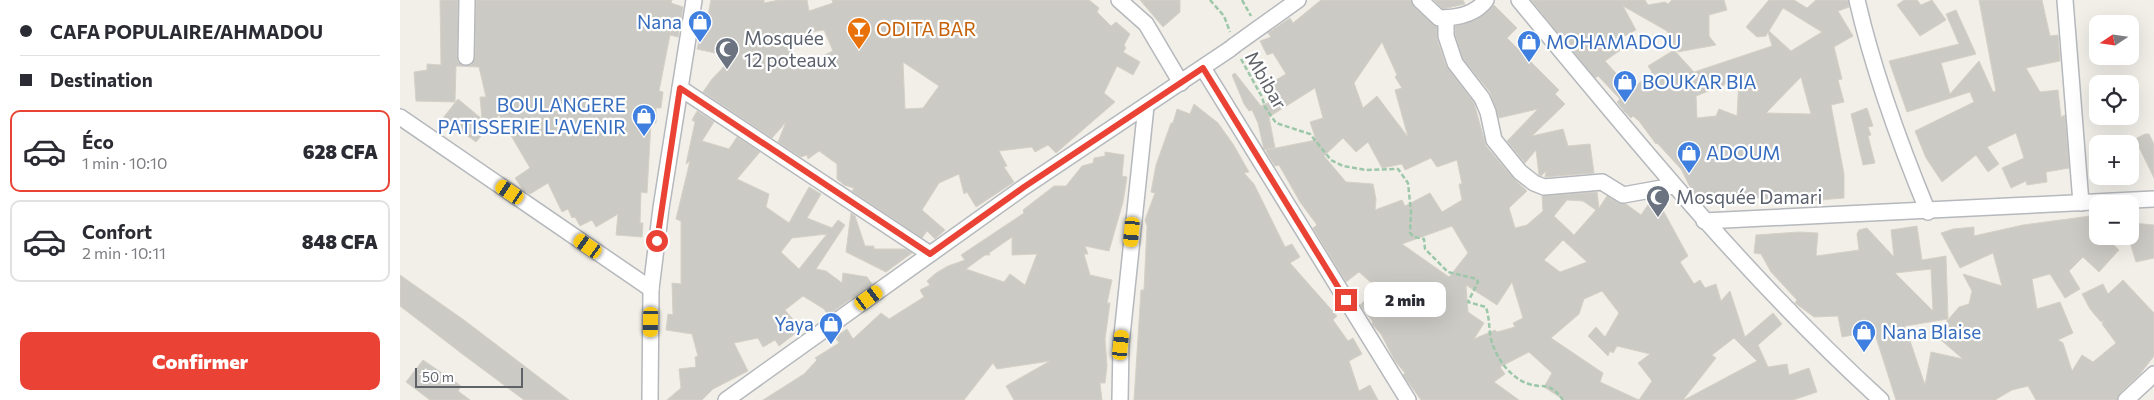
<!DOCTYPE html>
<html lang="fr">
<meta charset="utf-8">
<style>
body{margin:0;font-family:Commissioner,sans-serif;background:#f7f7f7;color:#2b2b33;height:100vh;display:flex;flex-direction:column;font-size:19px;white-space:nowrap}
*{box-sizing:border-box;margin:0}
p{font-size:16px;color:#7c7c81}
.icon{flex:none;width:28px;height:28px;fill:none;stroke:currentColor;stroke-width:2;stroke-linecap:round;stroke-linejoin:round}
.map{position:relative;flex:1;overflow:hidden}
.sheet{display:flex;flex-direction:column;background:#fff;width:400px}
.sheet>*{flex:none}
.top-card{display:grid;align-content:center;height:110px;padding:0 20px;background:#fff}
.needle{width:32px;rotate:257deg}
.tools{position:absolute;left:1689px;top:15px;display:grid;gap:10px}
.tools a{display:grid;place-items:center;width:50px;height:50px;border-radius:10px;background:#fff;box-shadow:0 5px 20px #0002;font-size:25px}
.scale{position:absolute;left:15px;bottom:12px;width:108px;box-sizing:border-box;padding-left:5px;border:2px solid #5f6368;border-top:0;font-size:14px;line-height:18px;white-space:nowrap;color:#5f6368;-webkit-text-stroke:4px #fff;paint-order:stroke}
.end{position:absolute;width:22px;height:22px;margin:-11px;border:6px solid #ea4335;background:#fff;box-shadow:0 0 0 2px #fff}
.from{border-radius:50%}
.bubble{position:absolute;height:35px;border-radius:10px;background:#fff;box-shadow:0 5px 20px #0002;font-size:16px;font-weight:800;line-height:35px;text-align:center}
.car{position:absolute;width:15px;height:30px;margin:-15px -8px;border-radius:6px;box-shadow:0 0 4px 1px #0007;background:linear-gradient(#f5c518 24%,#345 0 40%,#f5c518 0 76%,#345 0 86%,#f5c518 0)}
.top-card b{display:flex;align-items:center;gap:18px;height:48px;font-size:19px}
.top-card b+b{border-top:1px solid #e1e1e2}
.top-card i{width:12px;height:12px;background:#2b2b33}
ul{padding:0;list-style:none}
li{display:flex;align-items:center;gap:15px;height:82px;margin:0 10px 8px;padding:0 10px;border:2px solid #e1e1e2;border-radius:10px}
li div{flex:1}
li b{display:block;font-size:19px}
li em{font-style:normal;font-weight:800}
li.on{border-color:#ea4335}
li>.icon{width:45px;height:45px;stroke-width:1.5}
.primary-button{display:flex;gap:10px;margin-top:auto;padding:10px 20px}
.primary-button a{flex:1;height:58px;border-radius:10px;background:#ea4335;color:#fff;font-size:20px;font-weight:800;line-height:58px;text-align:center}
main{display:flex;flex:1;min-height:0}
.map>svg:first-child{display:block}
.building{fill:#cccac5;stroke:#d6d1c6;fill-rule:evenodd}
.lines{fill:none;stroke-linecap:round;stroke-linejoin:round}
.minor-casing{stroke:#b5b8bc;stroke-width:18}
.path{stroke:#9cc7a9;stroke-width:2.5;stroke-dasharray:5 2.5;stroke-linecap:butt}
.minor{stroke:#fff;stroke-width:15}
.minor-bridge-casing{stroke:#b5b8bc;stroke-width:18;stroke-linecap:butt}
.minor-bridge{stroke:#fff;stroke-width:15}
.route{stroke:#ea4335;stroke-width:6}
.labels{text-anchor:middle;stroke-width:4.5;stroke-linejoin:round;paint-order:stroke}
.shop-label{font-size:19px;fill:#366cbe;stroke:#fff;text-anchor:start}
.food-label{font-size:19px;fill:#c56008;stroke:#fff;text-anchor:start}
.worship-label{font-size:19px;fill:#5b616d;stroke:#fff;text-anchor:start}
.street-label{font-size:19px;fill:#5f6368;stroke:#fff}
</style>
<main>
<section class="sheet">
<div class="top-card">
<b><i class="from"></i>CAFA POPULAIRE/AHMADOU</b>
<b><i></i>Destination</b>
</div>
<ul>
<li class="on"><svg class="icon" aria-label="car" viewBox="0 0 24 24"><path d="M5 17H2v-5l4-1 3-4h7l3 4 3 1v5h-3M9 17h6M6 11h13"/><circle cx="7" cy="17" r="2"/><circle cx="17" cy="17" r="2"/></svg><div><b>Éco</b><p>1 min · 10:10</p></div><em>628 CFA</em></li>
<li><svg class="icon" aria-label="car" viewBox="0 0 24 24"><path d="M5 17H2v-5l4-1 3-4h7l3 4 3 1v5h-3M9 17h6M6 11h13"/><circle cx="7" cy="17" r="2"/><circle cx="17" cy="17" r="2"/></svg><div><b>Confort</b><p>2 min · 10:11</p></div><em>848 CFA</em></li>
</ul>
<div class="primary-button"><a>Confirmer</a></div>
</section>
<div class="map">
<svg width="1754" height="400" viewBox="0 0 1754 400">
<rect width="100%" height="100%" fill="#f1efe8"/>
<g class="building">
<path d="M40,0H58L57,57L58,62L65,66L71,65L75,58L76,0H272L271,3L283,7L278,37L270,35L259,91L263,92L261,108H256V123L251,122L247,193L241,192L240,223H243L242,237L216,235L218,214L196,227L192,220L180,226L175,217L172,218L168,209L162,212L148,183L130,194L124,191L115,178L130,168L99,115L76,142L43,118L58,99L82,119L80,97H86L79,67L56,66L55,102L16,101L14,72L27,70V64L41,65Z"/>
<path d="M311,0H364V3L379,0H407L409,11L433,3L432,0H689L699,8L697,12L711,26L716,22L730,34L724,45L726,48L723,52L740,62L733,75L717,66L704,93L715,102L656,153L648,145L635,152L632,147L599,151L607,166L604,167L614,182L576,207L567,192L564,194L559,174L539,183L522,210L545,230L535,239L527,231L522,238L452,191L454,188L444,185L437,179V164L419,151L408,159L407,155L401,157L378,142L386,122L372,138L303,92L312,79L333,57L297,49L300,38L303,39ZM424,30L433,51L418,58L394,62L390,35ZM503,62L539,86L523,108L505,109Z"/>
<path d="M740,0H780V12L763,27Z"/>
<path d="M921,0H1011L1014,7L1037,27V39L1046,66L1074,103L1086,146L1113,178L1127,191L1109,208L1115,228L1127,225L1143,211L1142,196L1197,192L1199,208L1207,196L1218,203L1226,204L1241,215L1252,199L1264,212L1288,256L1280,262L1294,284L1300,280L1305,288L1316,284L1321,301L1330,291L1345,337L1373,313L1382,324L1358,345L1368,367L1387,364L1389,375L1409,368L1417,392L1393,400H1284L1357,361L1334,338L1312,355L1316,358L1283,400H1239L1252,381L1238,363L1250,354L1217,346L1213,353L1210,351L1208,356L1188,336L1196,327L1205,337L1219,313L1202,291L1184,299L1179,314L1151,338L1203,373L1200,382L1239,400H1164L1144,387L1152,373L1129,352L1100,367L1105,374L1094,382L1119,400H1021L1003,375L1005,373L995,361L981,334L972,324L973,322L960,305L975,291L972,289L975,286L959,272L946,282L913,228L917,225L900,202L879,165L875,166L868,155L866,150L916,140L910,122L923,118L915,88L869,117L875,148L864,150L858,123L852,110L849,111L844,104L832,75L835,73L861,106L880,97L871,83L886,74L873,53L867,55L860,41L871,37L868,33L890,18L893,23ZM982,42L997,75L995,77L1002,88L995,90L1008,137L977,96L963,108L954,83ZM943,138L956,152L968,142L982,168L1002,164L1005,170L1031,158L1037,167L1057,160L1062,184H1059L1062,200L1042,212L1030,193L1005,206L1002,200L975,210L976,199L973,184L946,182L924,156ZM1167,200L1183,201L1196,210L1174,235L1154,216ZM1052,226L1068,253L1049,277L1002,244ZM1163,240L1187,262L1160,272L1144,260ZM1112,282L1123,318L1113,323L1115,327L1097,332L1095,330L1074,339L1084,323L1068,312L1066,285L1097,305Z"/>
<path d="M1034,0H1063L1065,4L1043,9Z"/>
<path d="M1131,0H1245L1248,5L1265,2L1268,4L1272,0H1324L1327,10L1309,15V36L1316,45L1278,52L1267,31L1223,6L1236,30L1219,39L1225,47L1205,61L1231,90L1252,72L1248,66L1274,50L1294,72L1372,46L1368,32L1366,36L1357,37L1346,27L1369,0H1394L1407,8L1416,0H1448L1449,7L1438,11L1453,36L1434,47L1442,79L1438,80L1444,102L1431,105L1444,174V198L1396,202L1347,197V203L1326,204V198L1303,204L1292,191L1281,169L1257,143L1256,144L1239,121L1233,116L1231,118L1225,112L1217,102L1220,99L1198,76L1195,78ZM1383,8L1422,32L1391,51L1369,31ZM1401,77L1411,114L1366,113ZM1339,79L1337,116L1319,109L1316,116L1297,118L1296,96Z"/>
<path d="M1504,0H1517L1521,5L1532,0L1546,20L1520,36L1497,5Z"/>
<path d="M1579,0H1642L1650,36L1658,35L1660,61L1626,68L1640,92L1658,90L1661,117L1665,115L1669,168L1646,172L1647,182L1627,185L1626,181L1611,188L1602,168L1624,158L1616,133L1587,147L1599,164L1588,172L1576,155L1542,182L1526,158L1515,131L1574,102L1570,92L1507,112L1489,61L1559,44L1546,14L1556,10L1576,54L1541,63L1550,94L1579,61L1593,92L1596,91Z"/>
<path d="M1094,5L1117,28L1107,38L1159,90L1155,94L1165,104L1132,136L1163,129L1168,146L1190,144L1194,173L1145,177L1146,171L1141,176L1139,175L1136,150L1125,163L1107,141L1138,109L1099,118L1090,92L1063,59L1055,34V26L1075,20Z"/>
<path d="M794,104L818,123L833,144L849,172L844,173L854,184L885,247L892,244L900,257L890,263L937,316L933,320L948,341L953,338L962,354L949,361L959,391L970,385L978,400H734L741,290H744L747,226L745,220L755,193L751,192L756,165L771,123H773L777,109L790,114Z"/>
<path d="M1467,108L1473,126L1468,127L1471,135L1468,136L1475,163L1463,165L1451,114Z"/>
<path d="M297,111L314,122L302,141L329,149L337,137L360,152L337,179L369,194L366,207L389,223L409,187L421,194L407,218L432,228L438,220L445,225L416,269L426,271L442,283L443,273L467,277L472,284L428,315L424,309L403,296L385,310L401,329L379,346L375,340L363,347L358,338L334,343L348,371L313,389L302,400H267L281,388L279,369L296,367L295,357L298,356L292,334L266,330L268,314L273,315L272,283L281,284V221L276,219L290,161L286,164L295,122L292,120ZM427,234L399,269L381,252L392,238Z"/>
<path d="M1745,134H1749L1754,144V178L1735,139Z"/>
<path d="M705,152L724,155L722,176L727,177L723,202L709,251L685,246L688,254H684L690,275L712,280L707,303H710L705,339L707,366L705,383H700L702,400H614L606,386L650,361L597,369L593,363L564,400H363L404,374L417,360L415,358L439,343L435,337L447,329L453,339L481,313L489,319L524,297L520,290L530,285L527,281L536,273L548,266L565,260L561,255L624,213L623,210L654,186H666L682,166L693,163L694,158L705,156ZM612,237V255L637,254L625,285L610,274L604,282L566,269L585,255H590L589,253Z"/>
<path d="M451,213L455,216L465,246H474V249H505L512,253L486,272L446,252Z"/>
<path d="M1698,215V236H1704L1719,250L1699,272L1683,257L1669,271L1680,289L1665,298L1650,274L1632,279L1637,309L1660,302L1673,333L1658,340L1663,343L1672,371L1682,355L1693,362L1716,343L1702,324L1704,320L1701,322L1690,309L1682,294L1703,284L1708,294L1723,280L1754,313V356L1740,374L1720,393L1717,400H1636L1628,386L1612,390L1595,400H1496L1474,331L1442,337L1438,316L1414,317L1395,303L1397,300L1371,272L1361,254L1354,253L1356,235L1399,232L1418,233L1416,256L1459,250L1457,234L1459,230L1467,228L1494,257L1491,230L1517,226L1522,260L1546,256L1548,319L1505,326L1525,385L1531,352L1563,359L1535,335L1559,307L1569,304L1572,291L1563,274L1602,286L1593,253L1560,268L1541,233L1553,229L1574,227V236L1623,225ZM1531,269L1533,311L1495,273Z"/>
<path d="M1733,223L1754,225V258L1736,262L1731,246Z"/>
<path d="M0,275L64,320L169,400H124L61,353L0,306Z"/>
<path d="M23,360L61,386L58,391L70,400H30L6,382Z"/>
</g>
<g class="lines">
<g class="minor-casing">
<g id="minor">
<path d="M719,0L746,24L781,83"/>
<path d="M1020,0L1039,18C1056,18 1075,15 1086,0"/>
<path d="M1119,0C1234,139 1347,278 1481,400"/>
<path d="M1457,0C1474,74 1499,142 1528,212"/>
<path d="M1665,0L1681,203"/>
<path d="M1046,18V36L1055,63L1082,98L1088,112L1094,140L1120,172L1134,183L1144,187L1202,182L1223,195L1273,186"/>
<path d="M835,45L898,0"/>
<path d="M66,57L67,0"/>
<path d="M803,68L1008,400"/>
<path d="M280,88L530,254"/>
<path d="M0,117L251,289"/>
<path d="M1304,221L1754,199"/>
<path d="M250,400L251,289L261,208L294,0"/>
<path d="M326,400L624,187L830,49"/>
<path d="M720,400L721,345L746,106"/>
<path d="M1726,400L1754,374"/>
</g>
</g>
<g class="path">
<path d="M810,0L824,16L830,32"/>
<path d="M842,0L851,16"/>
<path d="M841,59L862,97L865,107L876,123L910,134L931,160L943,166L966,170L998,169L1008,183L1011,212L1010,233L1014,237L1024,239L1025,249L1048,272L1077,279L1078,282L1068,302L1086,307C1089,317 1089,324 1090,334C1093,354 1109,378 1129,384C1146,389 1149,381 1163,400"/>
</g>
<use href="#minor" class="minor"/>
<g class="minor-bridge-casing">
<path id="minor-bridge" d="M830,49L835,45"/>
</g>
<use href="#minor-bridge" class="minor-bridge"/>
</g>
<g class="lines">
<path class="route" d="M257,241L280,88L530,254L624,187L803,68L946,300"/>
</g>
<defs>
<g id="shop-pin" transform="scale(1.25)"><path d="M0 17L-7.5 6A9.5 9.5 0 1 1 7.5 6Z" fill="#3f7fe0" stroke="#fff"/><path d="M-5-2.5h2.3a2.7 3.5 0 0 1 5.4 0H5L5.5 6h-11ZM-1.5-2.5h3a1.5 2.3 0 0 0-3 0Z" fill="#fff"/></g>
<g id="bar-pin" transform="scale(1.25)"><path d="M0 17L-7.5 6A9.5 9.5 0 1 1 7.5 6Z" fill="#e8710a" stroke="#fff"/><path d="M-6-5H6L.8 .8V4.5H3.5V6h-7V4.5H-.8V.8Z" fill="#fff"/></g>
<g id="mosque-pin" transform="scale(1.25)"><path d="M0 17L-7.5 6A9.5 9.5 0 1 1 7.5 6Z" fill="#6b7280" stroke="#fff"/><path d="M3.5-4.9A6 6 0 1 0 3.5 4.9A5 5 0 1 1 3.5-4.9Z" fill="#fff"/></g>
</defs>
<g fill-rule="evenodd">
<use href="#shop-pin" x="300" y="22"/>
<use href="#bar-pin" x="459" y="29"/>
<use href="#shop-pin" x="1129" y="42"/>
<use href="#mosque-pin" x="327" y="49"/>
<use href="#shop-pin" x="1225" y="82"/>
<use href="#shop-pin" x="244" y="116"/>
<use href="#shop-pin" x="1289" y="153"/>
<use href="#mosque-pin" x="1258" y="197"/>
<use href="#shop-pin" x="431" y="324"/>
<use href="#shop-pin" x="1464" y="332"/>
</g>
<g class="labels">
<g class="shop-label">
<text x="282" y="29" text-anchor="end">Nana</text>
<text x="1146" y="49">MOHAMADOU</text>
<text x="1242" y="89">BOUKAR BIA</text>
<text x="226" y="112" text-anchor="end">BOULANGERE<tspan x="226" dy="22">PATISSERIE L'AVENIR</tspan></text>
<text x="1306" y="160">ADOUM</text>
<text x="414" y="331" text-anchor="end">Yaya</text>
<text x="1482" y="339">Nana Blaise</text>
</g>
<g class="food-label">
<text x="476" y="36">ODITA BAR</text>
</g>
<g class="worship-label">
<text x="344" y="45">Mosquée<tspan x="344" dy="22">12 poteaux</tspan></text>
<text x="1276" y="204">Mosquée Damari</text>
</g>
<g class="street-label">
<text transform="translate(866 80) rotate(60)" y="7">Mbibar</text>
</g>
</g>
</svg>
<div class="tools">
<a><svg class="needle" viewBox="-14 -14 28 28"><path d="M0-13l5 13h-10z" fill="#e53935"/><path d="M0 13l5-13h-10z" fill="#7c7c81"/></svg></a>
<a><svg class="icon" aria-label="locate" viewBox="0 0 24 24"><circle cx="12" cy="12" r="6"/><path d="M12 2v4M12 18v4M2 12h4M18 12h4"/></svg></a>
<a>+</a>
<a>−</a>
</div>
<div class="scale">50 m</div>
<i class="end from" style="left:257px;top:241px"></i>
<i class="end" style="left:946px;top:300px"></i>
<div class="bubble" style="left:964px;top:282px;width:82px">2 min</div>
<i class="car" style="left:110px;top:192px;rotate:304deg"></i>
<i class="car" style="left:732px;top:232px;rotate:185deg"></i>
<i class="car" style="left:188px;top:246px;rotate:305deg"></i>
<i class="car" style="left:469px;top:298px;rotate:54deg"></i>
<i class="car" style="left:251px;top:322px;rotate:181deg"></i>
<i class="car" style="left:721px;top:345px;rotate:6deg"></i>
</div>
</main>
